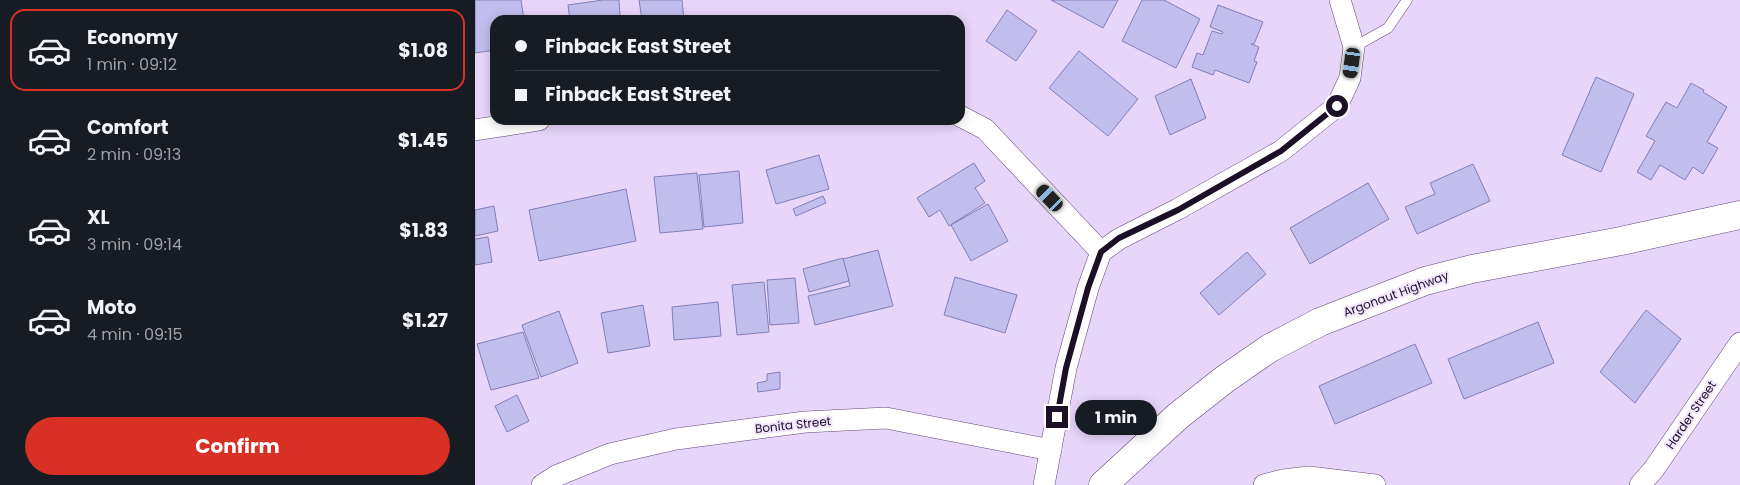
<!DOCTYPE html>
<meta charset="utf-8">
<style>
body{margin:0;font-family:Poppins,sans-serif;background:#20242c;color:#f1f3f6;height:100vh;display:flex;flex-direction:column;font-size:19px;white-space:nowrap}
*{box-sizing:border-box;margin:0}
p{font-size:16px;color:#9ea1a6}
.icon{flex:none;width:28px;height:28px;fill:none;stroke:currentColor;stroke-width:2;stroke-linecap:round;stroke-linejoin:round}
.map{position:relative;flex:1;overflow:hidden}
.sheet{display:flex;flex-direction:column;background:#171b24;width:475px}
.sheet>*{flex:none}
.banner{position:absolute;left:15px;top:15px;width:475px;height:110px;border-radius:15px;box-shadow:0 2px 12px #0003;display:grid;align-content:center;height:110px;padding:0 25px;background:#171b24}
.end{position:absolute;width:22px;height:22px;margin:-11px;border:6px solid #1c1026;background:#fff;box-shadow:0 0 0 2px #fff}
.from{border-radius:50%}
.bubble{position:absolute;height:35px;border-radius:18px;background:#171b24;box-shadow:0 2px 12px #0003;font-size:16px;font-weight:700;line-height:35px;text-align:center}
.car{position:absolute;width:15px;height:30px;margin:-15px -8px;border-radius:6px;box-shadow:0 0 4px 1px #0007;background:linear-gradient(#222 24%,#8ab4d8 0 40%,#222 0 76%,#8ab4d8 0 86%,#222 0)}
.banner b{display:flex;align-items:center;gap:18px;height:48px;font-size:19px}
.banner b+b{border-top:1px solid #363941}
.banner i{width:12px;height:12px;background:#f1f3f6}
ul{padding:9px 0 0;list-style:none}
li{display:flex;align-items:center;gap:15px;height:82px;margin:0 10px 8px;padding:0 15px;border:2px solid transparent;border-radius:15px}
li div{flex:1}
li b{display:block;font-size:19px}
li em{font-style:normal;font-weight:700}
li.on{border-color:#d93025}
li>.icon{width:45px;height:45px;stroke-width:1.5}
.cta{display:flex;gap:10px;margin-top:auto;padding:10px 25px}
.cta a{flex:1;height:58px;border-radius:30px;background:#d93025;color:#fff;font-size:20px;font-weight:700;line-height:58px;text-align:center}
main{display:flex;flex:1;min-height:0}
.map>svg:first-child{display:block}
.building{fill:#c1beee;stroke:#837eba}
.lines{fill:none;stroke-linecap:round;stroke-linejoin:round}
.lane-casing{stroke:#63477c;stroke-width:11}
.street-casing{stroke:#63477c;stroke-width:22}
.secondary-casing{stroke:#63477c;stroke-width:29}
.lane{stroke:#fff;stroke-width:10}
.street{stroke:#fff;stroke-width:21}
.secondary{stroke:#fff;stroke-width:28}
.route{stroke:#1c1026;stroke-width:6}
.labels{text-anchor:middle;stroke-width:4;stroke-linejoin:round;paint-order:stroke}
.street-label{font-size:12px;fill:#1c1026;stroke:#f1e5fe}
</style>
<main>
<section class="sheet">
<ul>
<li class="on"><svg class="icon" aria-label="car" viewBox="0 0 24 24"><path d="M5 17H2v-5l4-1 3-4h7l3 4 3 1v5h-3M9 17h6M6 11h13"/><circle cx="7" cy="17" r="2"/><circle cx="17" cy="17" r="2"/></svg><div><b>Economy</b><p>1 min · 09:12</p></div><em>$1.08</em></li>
<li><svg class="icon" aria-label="car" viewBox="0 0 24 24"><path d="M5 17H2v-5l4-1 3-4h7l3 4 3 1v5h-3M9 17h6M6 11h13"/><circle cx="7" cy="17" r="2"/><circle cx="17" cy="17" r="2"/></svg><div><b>Comfort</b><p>2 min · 09:13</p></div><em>$1.45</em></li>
<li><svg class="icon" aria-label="car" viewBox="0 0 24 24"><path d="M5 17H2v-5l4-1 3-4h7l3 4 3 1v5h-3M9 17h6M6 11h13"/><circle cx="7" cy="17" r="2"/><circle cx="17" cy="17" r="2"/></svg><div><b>XL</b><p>3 min · 09:14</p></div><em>$1.83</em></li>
<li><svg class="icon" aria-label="car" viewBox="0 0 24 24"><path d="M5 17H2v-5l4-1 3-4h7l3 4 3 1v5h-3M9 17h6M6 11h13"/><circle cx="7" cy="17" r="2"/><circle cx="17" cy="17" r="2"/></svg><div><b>Moto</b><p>4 min · 09:15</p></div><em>$1.27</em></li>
</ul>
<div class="cta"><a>Confirm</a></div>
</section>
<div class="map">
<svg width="1265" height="485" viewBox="0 0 1265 485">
<rect width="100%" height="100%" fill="#e7d5fa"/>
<g class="building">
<path d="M0,0H46L49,20H20V50L0,53Z"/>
<path d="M128,0H144L145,16L135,17L136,20H95L93,5Z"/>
<path d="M164,0H207L209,20H167Z"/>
<path d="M576,0H643L628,28Z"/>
<path d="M667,0H689L725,19L701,68L647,41Z"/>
<path d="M743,5L788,22L779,44H776L784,47L779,61L782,62L774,83L740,70L738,75L717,67L722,53L728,55L737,31L747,34L748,32L735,27Z"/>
<path d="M532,10L562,31L541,61L511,41Z"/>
<path d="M604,51L663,99L633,136L574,88Z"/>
<path d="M1121,77L1159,94L1126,172L1087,155Z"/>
<path d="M716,79L731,118L695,135L680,96Z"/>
<path d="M1216,83L1229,90L1228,92L1252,107L1232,142L1243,148L1228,174L1218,167L1210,180L1185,165L1176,180L1162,172L1180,141L1171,136L1191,102L1202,108Z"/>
<path d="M344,155L354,189L301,204L291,170Z"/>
<path d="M499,163L510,181L500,188L510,203L474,226L465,210L454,217L442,198Z"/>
<path d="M998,164L1015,201L942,234L930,207L960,194L955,183Z"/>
<path d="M264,171L268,223L229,227L224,175Z"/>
<path d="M222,173L228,229L185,233L179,177Z"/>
<path d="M893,183L914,219L835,264L815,228Z"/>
<path d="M151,189L161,241L64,261L54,210Z"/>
<path d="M348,196L351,203L321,216L318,209Z"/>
<path d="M513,204L533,241L496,261L476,225Z"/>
<path d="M19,206L23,231L0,236V210Z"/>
<path d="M13,237L17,262L0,265V239Z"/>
<path d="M403,250L418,306L340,325L333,296L375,286L368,259Z"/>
<path d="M772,252L791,274L744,315L725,293Z"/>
<path d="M368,258L374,281L334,292L328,269Z"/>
<path d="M480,277L542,295L530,333L469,315Z"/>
<path d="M320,278L324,323L295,325L292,280Z"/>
<path d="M289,282L294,332L262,335L257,285Z"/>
<path d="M243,302L246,336L199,340L197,307Z"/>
<path d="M168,305L175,346L133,353L126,313Z"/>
<path d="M1171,310L1206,339L1160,403L1125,372Z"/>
<path d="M84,311L103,363L66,377L47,325Z"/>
<path d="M1063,322L1079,363L989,399L973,359Z"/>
<path d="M48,332L64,378L16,390L2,344Z"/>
<path d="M940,344L957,383L860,424L844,386Z"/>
<path d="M305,372V389L283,392L282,383L292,381V374Z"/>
<path d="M42,395L54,421L32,432L20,406Z"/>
</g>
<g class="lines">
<g class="lane-casing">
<path id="lane" d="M879,47L913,28L932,0"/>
</g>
<g class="street-casing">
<g id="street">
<path d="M485,116L510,129L626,252"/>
<path d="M0,130L64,120"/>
<path d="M67,485L81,476L135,454L201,439L330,422L411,418L576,450"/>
<path d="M569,485L591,368L613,288L626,252L644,239L703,209L806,151L862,106L875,78L879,47L865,0"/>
<path d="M789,485L808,480L834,477L900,485"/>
<path d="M1165,485L1179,469L1265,343"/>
</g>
</g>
<g class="secondary-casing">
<path id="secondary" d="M628,485L703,416L750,379L795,348L845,322L950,281L997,269L1146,241L1265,215"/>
</g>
<use href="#lane" class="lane"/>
<use href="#street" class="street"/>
<use href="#secondary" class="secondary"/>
</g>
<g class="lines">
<path class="route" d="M582,417L591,368L613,288L626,252L644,238L703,210L806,151L862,106"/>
</g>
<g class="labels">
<g class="street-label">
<text transform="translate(921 294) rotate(-20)" y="4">Argonaut Highway</text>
<text transform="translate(1216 415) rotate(-56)" y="4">Harder Street</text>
<text transform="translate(318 425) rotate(-6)" y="4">Bonita Street</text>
</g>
</g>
</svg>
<i class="end from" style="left:862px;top:106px"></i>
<i class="end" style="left:582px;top:417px"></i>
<div class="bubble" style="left:600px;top:400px;width:82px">1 min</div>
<i class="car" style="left:877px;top:63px;rotate:188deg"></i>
<i class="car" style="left:575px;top:198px;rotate:316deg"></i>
<div class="banner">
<b><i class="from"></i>Finback East Street</b>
<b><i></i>Finback East Street</b>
</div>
</div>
</main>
